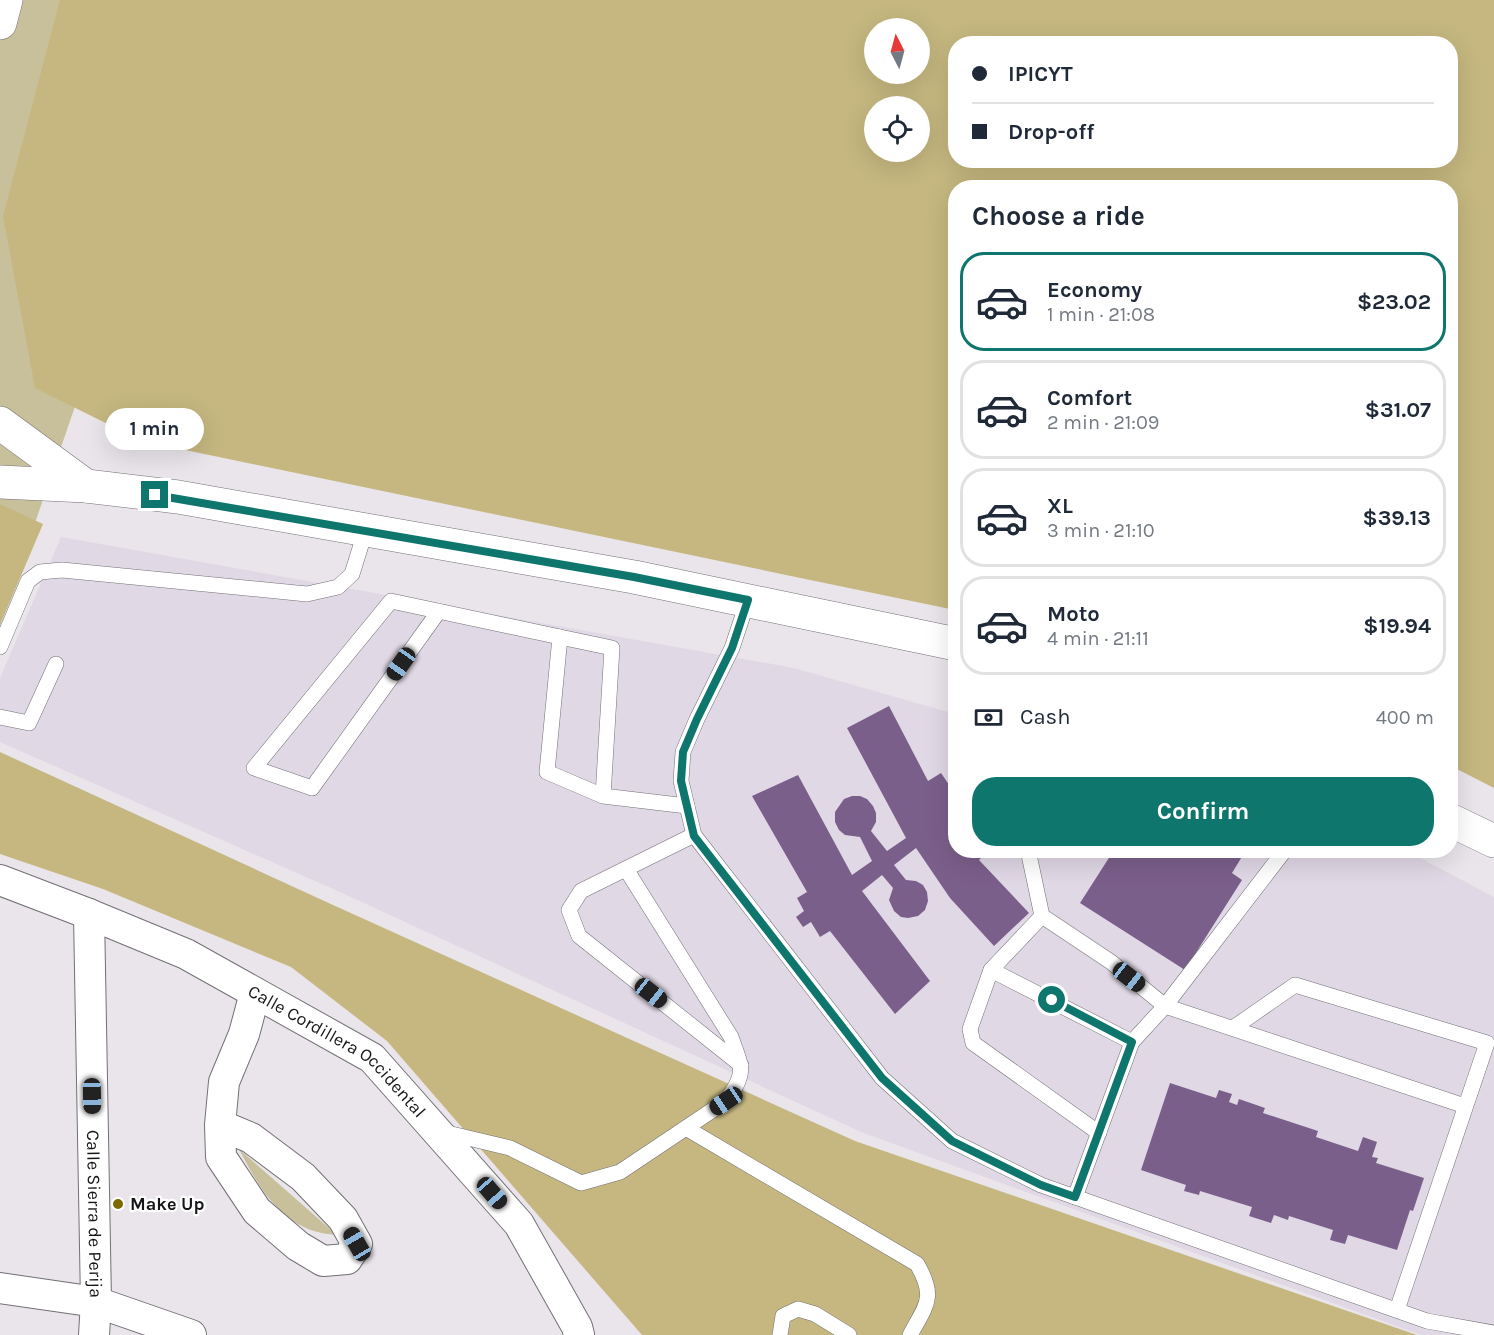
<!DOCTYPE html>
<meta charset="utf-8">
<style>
body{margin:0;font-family:Karla,sans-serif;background:#f2f2f3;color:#1f2937;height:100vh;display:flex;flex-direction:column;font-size:22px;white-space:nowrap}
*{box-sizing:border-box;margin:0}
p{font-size:20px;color:#747a83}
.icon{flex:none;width:33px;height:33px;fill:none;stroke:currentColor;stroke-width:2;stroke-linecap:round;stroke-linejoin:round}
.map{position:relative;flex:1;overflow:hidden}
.panel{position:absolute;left:948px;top:180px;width:510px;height:678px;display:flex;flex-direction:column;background:#fff;border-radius:24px;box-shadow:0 6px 24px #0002}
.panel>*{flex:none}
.banner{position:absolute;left:948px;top:36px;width:510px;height:132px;border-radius:24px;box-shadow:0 6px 24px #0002;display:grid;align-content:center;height:132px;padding:0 24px;background:#fff}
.needle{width:39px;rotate:354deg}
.buttons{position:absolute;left:864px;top:18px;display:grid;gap:12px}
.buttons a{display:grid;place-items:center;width:66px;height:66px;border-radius:50%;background:#fff;box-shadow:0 6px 24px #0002;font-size:30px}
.end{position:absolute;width:27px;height:27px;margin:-14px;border:8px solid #0f766e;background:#fff;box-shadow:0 0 0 3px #fff}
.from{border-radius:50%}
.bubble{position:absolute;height:42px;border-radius:21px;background:#fff;box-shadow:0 6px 24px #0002;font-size:20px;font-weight:700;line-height:42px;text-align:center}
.car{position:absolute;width:18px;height:36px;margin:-18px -9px;border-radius:8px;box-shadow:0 0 4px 2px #0007;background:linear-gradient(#222 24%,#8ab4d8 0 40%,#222 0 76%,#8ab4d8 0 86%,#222 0)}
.banner b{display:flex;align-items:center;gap:21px;height:57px;font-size:22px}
.banner b+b{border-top:2px solid #e0e1e3}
.banner i{width:15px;height:15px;background:#1f2937}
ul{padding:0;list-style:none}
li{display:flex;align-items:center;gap:18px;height:99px;margin:0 12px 9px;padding:0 12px;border:3px solid #e0e1e3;border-radius:24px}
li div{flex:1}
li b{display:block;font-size:22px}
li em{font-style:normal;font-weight:700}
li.on{border-color:#0f766e}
li>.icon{width:54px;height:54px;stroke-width:1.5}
h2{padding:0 24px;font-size:27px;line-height:72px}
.pay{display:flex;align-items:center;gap:15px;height:66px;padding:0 24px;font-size:22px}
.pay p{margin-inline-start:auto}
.cta{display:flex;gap:12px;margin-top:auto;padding:12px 24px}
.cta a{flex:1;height:69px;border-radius:24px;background:#0f766e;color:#fff;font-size:24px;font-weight:700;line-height:69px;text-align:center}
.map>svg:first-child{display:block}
.built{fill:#e0d8e5}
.green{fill:#c8c09a}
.forest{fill:#c5b77f;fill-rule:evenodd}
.building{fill:#7b5f8b}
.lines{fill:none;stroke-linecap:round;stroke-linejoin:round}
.lane-casing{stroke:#737075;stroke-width:16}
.street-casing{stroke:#737075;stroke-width:32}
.secondary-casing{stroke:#737075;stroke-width:34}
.primary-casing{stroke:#737075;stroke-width:34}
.lane{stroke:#fff;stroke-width:15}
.street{stroke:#fff;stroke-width:30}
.secondary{stroke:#fff;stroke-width:33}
.primary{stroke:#fff;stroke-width:33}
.route{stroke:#0f766e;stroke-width:8}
.poi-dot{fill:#7d6901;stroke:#fff;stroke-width:2}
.labels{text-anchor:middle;stroke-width:4.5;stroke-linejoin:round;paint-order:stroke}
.street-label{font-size:18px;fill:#161517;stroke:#fff}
.poi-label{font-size:18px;font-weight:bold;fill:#161517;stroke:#fff;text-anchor:start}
</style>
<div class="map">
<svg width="1494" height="1335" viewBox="0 0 1494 1335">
<rect width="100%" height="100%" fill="#e9e5eb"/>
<path class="built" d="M61,537L794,668L955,714L956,850L1407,851L1494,897V1335H1421L861,1132L340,892L0,742V678Z"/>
<g class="green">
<path d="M0,0H144L153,179L0,625Z"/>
<path d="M239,1149L337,1235C284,1233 260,1190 239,1149Z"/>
</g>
<g class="forest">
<path d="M60,0H1494V788L1451,766L1450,188H956L955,610L142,441L35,388L3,216ZM874,28H920V74H874ZM956,44H1450V160H956ZM874,106H920V152H874Z"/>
<path d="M0,504L43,524L0,625Z"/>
<path d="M0,752L333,905L855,1141L1417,1335H642L387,1041L291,967L103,889L0,854Z"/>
</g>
<g class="building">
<path d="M889,706L928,781L941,773L956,795V850H989L979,860L1029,913L994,946L950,898L916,848L894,865L906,880L916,881L923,885L927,892L928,901L925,910L918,916L908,918L901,917L894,911L889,900L893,888L882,875L862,891L930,981L895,1014L830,931L820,937L811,922L803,927L796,917L804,911L797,898L807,892L752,796L798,775L852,875L872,861L860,837L845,835L839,830L835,822V812L844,799L852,796H860L867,799L873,806L876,813V822L871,831L887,851L906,838L847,728Z"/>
<path d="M1114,850H1236L1243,855L1232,873L1242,880L1185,970L1080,903Z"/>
<path d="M1170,1083L1216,1098L1219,1090L1232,1094L1229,1102L1237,1105L1239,1099L1265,1108L1263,1113L1318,1131L1316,1137L1358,1151L1363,1137L1377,1142L1372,1157L1378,1158L1376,1163L1424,1178L1413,1211L1410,1210L1397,1250L1348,1235L1345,1244L1330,1240L1333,1230L1289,1216L1288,1220L1274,1215L1271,1223L1249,1216L1252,1207L1200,1191L1199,1195L1184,1191L1186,1185L1141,1170Z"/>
</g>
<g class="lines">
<g class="lane-casing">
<g id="lane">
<path d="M748,600L732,648L697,719L683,752L681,781L694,835L882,1078L952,1141L1041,1185L1427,1321L1494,1333"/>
<path d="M439,611L312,788L254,768L391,601L560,637"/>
<path d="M0,647L28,581L40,572L62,570L307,594L338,587L352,574L366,529"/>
<path d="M0,717L29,723L56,664"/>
<path d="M603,796L612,648L560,637L547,772L603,796L687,806"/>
<path d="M694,835L581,891L569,910L579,936L741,1065"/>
<path d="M1028,850L1042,916L1111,962L1165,1006L1465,1106"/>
<path d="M1042,916L991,970L1132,1042"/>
<path d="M991,970L970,1029L973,1043L1099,1133"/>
<path d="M1233,1028L1295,985L1487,1043L1397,1310"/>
<path d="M686,1128L917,1264C936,1297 927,1304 910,1335"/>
<path d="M443,1132L510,1148L581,1183L620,1172L726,1101C747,1073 742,1068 731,1037L626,869"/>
<path d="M1075,1197L1132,1042L1165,1006L1285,850"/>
<path d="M780,1335L783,1316L798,1309L815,1314L849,1335"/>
</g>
</g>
<g class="street-casing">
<g id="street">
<path id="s1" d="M0,880L89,914L186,954L372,1058L519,1224L577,1327L579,1335"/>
<path id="s2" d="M89,914L96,1302L94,1335"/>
<path d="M220,1125L251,1138L303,1177L343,1219L357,1244L347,1259L323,1261L298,1246L257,1211L221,1157L220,1125L224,1082L244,1034L255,993"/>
<path d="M0,1288L96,1302L191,1335"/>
</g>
</g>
<g class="secondary-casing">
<g id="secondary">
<path d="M0,482L86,486L178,497L634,577L956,644"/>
<path d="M1450,820L1494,841"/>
</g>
</g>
<g class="primary-casing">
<g id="primary">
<path d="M0,23L6,0"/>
<path d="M0,423L86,486"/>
</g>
</g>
<use href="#lane" class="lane"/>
<use href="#street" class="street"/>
<use href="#secondary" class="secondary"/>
<use href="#primary" class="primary"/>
</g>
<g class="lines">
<path class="route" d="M155,495L634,577L748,600L732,648L697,719L683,752L681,781L694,836L882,1078L952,1141L1041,1185L1075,1197L1132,1042L1052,1000"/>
</g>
<circle class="poi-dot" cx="118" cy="1204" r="6"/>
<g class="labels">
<g class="street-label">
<text dy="6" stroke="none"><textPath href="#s1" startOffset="381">Calle Cordillera Occidental</textPath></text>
<text dy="6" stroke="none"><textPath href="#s2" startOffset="300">Calle Sierra de Perija</textPath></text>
</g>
<g class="poi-label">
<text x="130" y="1210">Make Up</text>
</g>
</g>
</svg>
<div class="buttons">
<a><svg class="needle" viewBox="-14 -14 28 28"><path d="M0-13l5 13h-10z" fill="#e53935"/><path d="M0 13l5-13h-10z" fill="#747a83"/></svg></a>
<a><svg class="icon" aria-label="locate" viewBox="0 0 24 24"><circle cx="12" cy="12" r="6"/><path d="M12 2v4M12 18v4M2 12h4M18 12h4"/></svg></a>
</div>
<i class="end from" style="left:1052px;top:1000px"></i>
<i class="end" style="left:155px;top:495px"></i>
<div class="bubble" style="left:105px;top:408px;width:99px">1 min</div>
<i class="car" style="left:401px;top:664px;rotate:215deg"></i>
<i class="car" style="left:1129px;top:977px;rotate:128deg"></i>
<i class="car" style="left:651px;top:993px;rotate:128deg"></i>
<i class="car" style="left:92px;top:1096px;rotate:179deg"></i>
<i class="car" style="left:726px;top:1101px;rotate:236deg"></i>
<i class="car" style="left:492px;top:1193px;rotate:139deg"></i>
<i class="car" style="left:357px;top:1244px;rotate:330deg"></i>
<div class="banner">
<b><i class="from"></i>IPICYT</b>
<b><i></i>Drop-off</b>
</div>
<section class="panel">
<h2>Choose a ride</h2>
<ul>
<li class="on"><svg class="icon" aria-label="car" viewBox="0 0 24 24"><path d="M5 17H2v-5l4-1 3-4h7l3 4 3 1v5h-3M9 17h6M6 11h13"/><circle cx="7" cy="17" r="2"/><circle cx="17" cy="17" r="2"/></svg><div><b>Economy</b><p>1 min · 21:08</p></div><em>$23.02</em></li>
<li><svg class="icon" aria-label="car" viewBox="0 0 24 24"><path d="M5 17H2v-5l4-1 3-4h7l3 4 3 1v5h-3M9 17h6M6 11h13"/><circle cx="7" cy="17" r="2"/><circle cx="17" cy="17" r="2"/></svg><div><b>Comfort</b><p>2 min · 21:09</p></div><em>$31.07</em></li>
<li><svg class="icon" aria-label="car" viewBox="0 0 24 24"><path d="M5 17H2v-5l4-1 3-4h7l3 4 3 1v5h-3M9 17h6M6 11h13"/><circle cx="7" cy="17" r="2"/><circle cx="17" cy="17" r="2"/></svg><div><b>XL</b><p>3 min · 21:10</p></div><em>$39.13</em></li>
<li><svg class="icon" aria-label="car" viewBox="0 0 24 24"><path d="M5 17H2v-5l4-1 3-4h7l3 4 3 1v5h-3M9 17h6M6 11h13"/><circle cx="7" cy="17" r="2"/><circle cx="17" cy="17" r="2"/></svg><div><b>Moto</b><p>4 min · 21:11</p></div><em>$19.94</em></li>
</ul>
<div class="pay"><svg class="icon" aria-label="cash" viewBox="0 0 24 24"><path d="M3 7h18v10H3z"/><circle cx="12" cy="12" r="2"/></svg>Cash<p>400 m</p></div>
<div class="cta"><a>Confirm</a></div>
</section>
</div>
